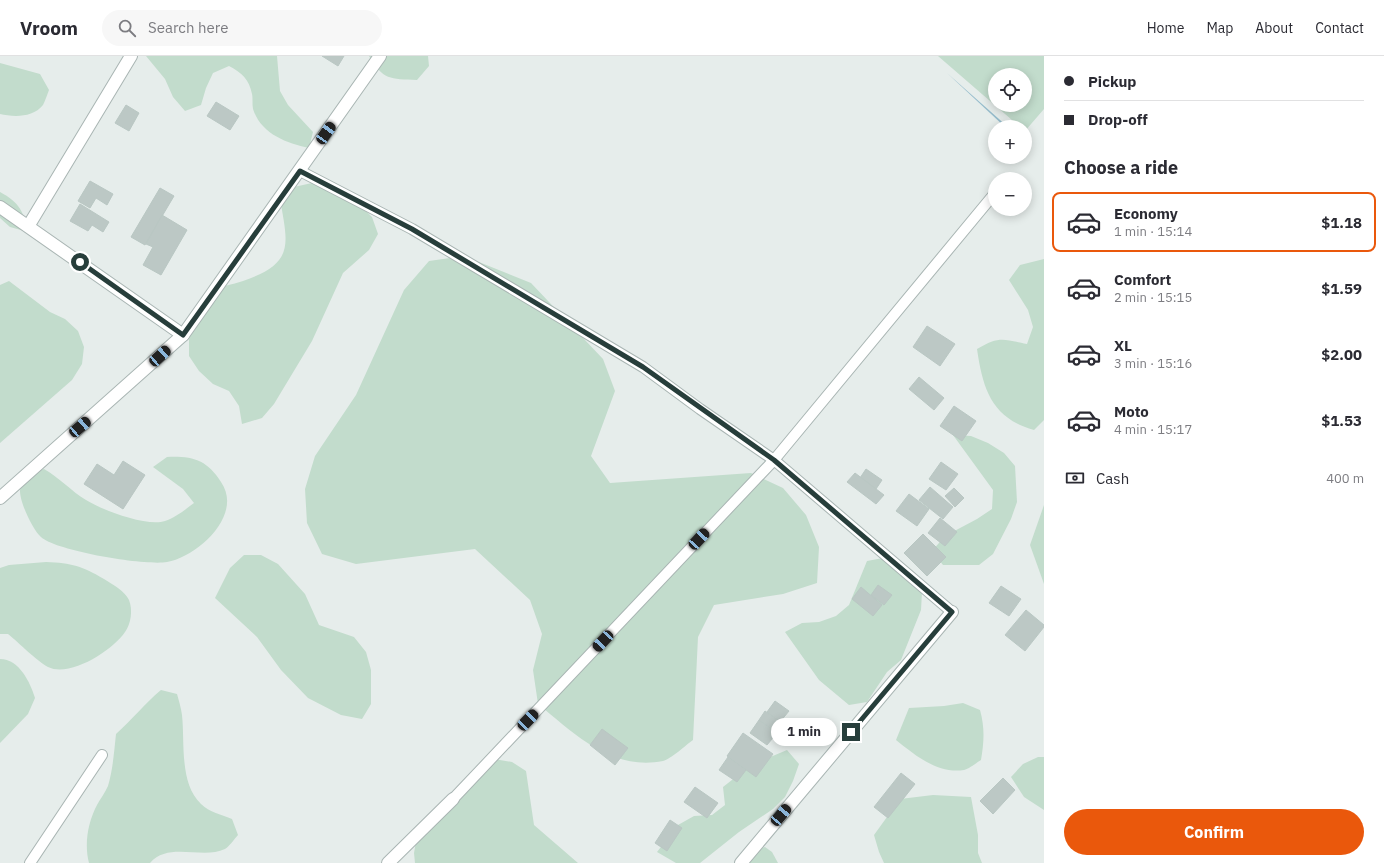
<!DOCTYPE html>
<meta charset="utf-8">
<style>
body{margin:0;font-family:"IBM Plex Sans",sans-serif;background:#f7f7f7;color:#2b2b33;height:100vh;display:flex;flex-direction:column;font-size:15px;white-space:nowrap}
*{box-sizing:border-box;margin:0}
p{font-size:13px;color:#7c7c81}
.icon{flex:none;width:22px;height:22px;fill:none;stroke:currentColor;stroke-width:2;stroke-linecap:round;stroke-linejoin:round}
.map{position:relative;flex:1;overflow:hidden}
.side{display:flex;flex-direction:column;background:#fff;width:340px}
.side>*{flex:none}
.hud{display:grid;align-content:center;height:88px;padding:0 20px;background:#fff}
.controls{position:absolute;left:988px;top:12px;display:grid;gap:8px}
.controls a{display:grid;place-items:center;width:44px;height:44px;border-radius:50%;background:#fff;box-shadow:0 2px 10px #0003;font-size:20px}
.end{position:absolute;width:18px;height:18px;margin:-9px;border:5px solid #273e3b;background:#fff;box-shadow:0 0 0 2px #fff}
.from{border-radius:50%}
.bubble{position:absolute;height:28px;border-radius:14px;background:#fff;box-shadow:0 2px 10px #0003;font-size:13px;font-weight:700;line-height:28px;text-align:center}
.car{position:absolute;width:12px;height:24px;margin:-12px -6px;border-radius:5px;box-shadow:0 0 3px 1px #0007;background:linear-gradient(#222 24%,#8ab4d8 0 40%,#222 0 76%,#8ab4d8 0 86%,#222 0)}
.hud b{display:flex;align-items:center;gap:14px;height:38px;font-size:15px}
.hud b+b{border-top:1px solid #e1e1e2}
.hud i{width:10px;height:10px;background:#2b2b33}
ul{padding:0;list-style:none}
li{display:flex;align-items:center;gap:12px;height:60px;margin:0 8px 6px;padding:0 12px;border:2px solid transparent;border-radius:8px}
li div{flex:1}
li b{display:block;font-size:15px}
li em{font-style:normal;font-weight:700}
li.active{border-color:#ea580c}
li>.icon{width:36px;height:36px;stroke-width:1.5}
h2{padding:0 20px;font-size:18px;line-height:48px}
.pay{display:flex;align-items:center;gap:10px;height:44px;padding:0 20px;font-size:15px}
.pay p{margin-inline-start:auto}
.action{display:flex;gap:8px;margin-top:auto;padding:8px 20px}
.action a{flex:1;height:46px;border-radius:24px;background:#ea580c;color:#fff;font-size:16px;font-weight:700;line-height:46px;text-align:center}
header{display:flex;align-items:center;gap:24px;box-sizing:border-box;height:56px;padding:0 20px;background:#fff;border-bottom:1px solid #e1e1e2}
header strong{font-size:19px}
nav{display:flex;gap:22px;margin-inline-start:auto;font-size:14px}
.search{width:280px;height:36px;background:#f7f7f7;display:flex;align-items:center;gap:10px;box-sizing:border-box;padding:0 14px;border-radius:22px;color:#7c7c81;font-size:15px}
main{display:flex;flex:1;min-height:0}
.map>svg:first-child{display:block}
.green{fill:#c2dccc;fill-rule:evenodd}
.water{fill:#95bccc}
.building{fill:#bcc8c5;stroke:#b9c7c3}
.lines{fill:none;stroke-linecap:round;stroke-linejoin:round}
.service-casing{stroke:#a9b5b3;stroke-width:12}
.minor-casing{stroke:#a9b5b3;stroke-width:14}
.service{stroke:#fff;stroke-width:10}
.minor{stroke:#fff;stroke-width:12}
.route{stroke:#273e3b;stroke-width:5}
</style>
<header>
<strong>Vroom</strong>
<div class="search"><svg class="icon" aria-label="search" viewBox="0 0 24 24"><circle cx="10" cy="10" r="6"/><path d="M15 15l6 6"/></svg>Search here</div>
<nav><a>Home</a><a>Map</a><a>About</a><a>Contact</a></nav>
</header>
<main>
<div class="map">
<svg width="1044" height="807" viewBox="0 0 1044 807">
<rect width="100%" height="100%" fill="#e6edeb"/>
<g class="green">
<path d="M146,0H277L280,35L288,49L313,76L309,92C286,87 261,78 253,53C252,48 253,42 252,38C249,23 242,17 229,10L213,17L206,32L201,49L185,55L173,41L165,23Z"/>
<path d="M369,0H428L429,10L417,24C390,23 383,24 369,0Z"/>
<path d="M938,0H1044V53L1025,75V71H1020ZM995,19H1025V49H995Z"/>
<path d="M0,7L40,18L49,34C47,39 45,45 43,49C33,62 13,61 0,58Z"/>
<path d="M312,127L331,128L359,148L372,161L378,178L369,194L343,217L312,285L274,348L262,362L242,368L239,350L229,335L213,328L199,315L189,300V282L210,234C221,230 232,229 243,225C295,207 288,189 280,143L294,131Z"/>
<path d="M0,136C19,146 24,156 28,176L10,171L0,162Z"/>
<path d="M464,200L531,227L603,303L615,335L591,400L610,427L751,417L783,432L806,459L819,491L817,527L783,538L714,549L698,581L693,684C686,689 671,703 663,705C611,715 575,678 538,648L533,614L542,578L530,544L475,493L356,508L322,498L307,467L305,433L315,400L356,339L404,234L429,205Z"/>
<path d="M1044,203V364L1034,374C992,362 983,334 977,293C999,280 1003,283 1027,288L1033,271L1028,254L1009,224L1020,209Z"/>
<path d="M9,225L50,256L65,263L78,275L84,291L82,308L72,324L0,387V229Z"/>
<path d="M953,379L971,380L988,387L1004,397L1015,410L1017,446L1011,463L993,498L979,509H943L932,495L945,480L977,463L992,453L993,434Z"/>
<path d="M167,401C193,400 207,404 221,426C244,459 197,501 167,506C146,510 56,495 41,481C32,473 20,446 20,435C20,430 25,423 28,418L44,413C60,422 71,435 86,444C102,454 147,471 165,465C175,462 186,453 194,447L183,433L153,411Z"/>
<path d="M1044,449V528L1030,489Z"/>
<path d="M244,499H261L278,508L305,538L319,569L354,581L366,596L371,614V648L362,663L341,659L308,642L281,614L257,581L215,542L230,512Z"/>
<path d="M883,502L902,506L916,518L922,536L921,554L901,604L887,616L867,646L849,649L819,624L785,576L802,567L819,566L836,560L849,549L867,505Z"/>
<path d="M46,506C72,507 82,510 104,523C112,528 125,535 129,544C133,554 131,568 125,576C113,594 70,622 48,611C37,605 19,587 8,578H0V512L9,509Z"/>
<path d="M0,603C19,603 30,626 35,642L28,658L0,687Z"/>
<path d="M161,634L177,638C179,645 181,652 182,659C185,686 179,727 201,748C209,756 222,759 232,763L238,779C234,783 230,790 225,793C202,804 169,785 150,807H89C84,788 88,766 97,749C100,743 105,737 108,730C113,713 114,696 116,678C132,664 145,647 161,634Z"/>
<path d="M963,647L980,654C985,672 984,686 981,704C976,707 969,713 964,714C937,718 915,699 896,684L909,652L944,650Z"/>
<path d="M787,694L799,708L793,725L785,741L773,753L739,776L700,807H676L657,796L678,769L694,760L712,759L725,749L723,731L751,709Z"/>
<path d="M1038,701H1044V754L1024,741L1011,721L1023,708Z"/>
<path d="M494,703L512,706L526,715L534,769L578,807H415L414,797L417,780Z"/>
<path d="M933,739L971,741L978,779V797L982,807H884L879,796L874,779L900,743Z"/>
<path d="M765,791L772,796L778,807H737L746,797Z"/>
</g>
<path class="water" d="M947,17L1008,71H1005Z"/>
<g class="building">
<path d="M322,0H344L338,10Z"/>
<path d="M216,46L239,60L230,74L207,60Z"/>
<path d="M126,49L139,57L129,75L115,67Z"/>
<path d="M90,125L113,138L107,149L96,142L90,152L78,145Z"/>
<path d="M160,132L174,140L145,189L131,181Z"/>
<path d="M80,148L109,166L103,176L92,169L88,175L70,165Z"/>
<path d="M162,159L187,174L161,219L143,209L153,191L146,188Z"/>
<path d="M927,270L955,288L940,310L913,291Z"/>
<path d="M919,321L944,342L934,354L909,333Z"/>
<path d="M954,350L976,365L962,385L940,370Z"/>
<path d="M123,405L145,419L123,453L84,428L97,408L114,419Z"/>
<path d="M941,406L958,418L946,434L929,423Z"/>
<path d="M866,413L882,424L876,433L860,422Z"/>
<path d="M855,417L884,439L876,448L847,426Z"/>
<path d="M930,431L953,451L943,463L919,444Z"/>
<path d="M954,432L964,442L955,451L945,440Z"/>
<path d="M909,438L929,453L917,470L896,455Z"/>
<path d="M940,462L957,476L945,490L928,477Z"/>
<path d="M923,478L946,501L927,520L904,497Z"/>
<path d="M878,529L892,539L884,549L871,539Z"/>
<path d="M1001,530L1021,543L1009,560L989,547Z"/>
<path d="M861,531L882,549L873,560L852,543Z"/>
<path d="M1026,554L1044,569V571L1025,595L1005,579Z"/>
<path d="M775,645L789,655L780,666L767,656Z"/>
<path d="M765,655L783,668L777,677L759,664Z"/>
<path d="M759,664L777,677L767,689L750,677Z"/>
<path d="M602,673L628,692L615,709L590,689Z"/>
<path d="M743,677L773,698L756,721L727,700Z"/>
<path d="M728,701L746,714L737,726L719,714Z"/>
<path d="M901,717L915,728L888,762L874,751Z"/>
<path d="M1003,722L1015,734L993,758L980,745Z"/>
<path d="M695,731L718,747L707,762L684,746Z"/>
<path d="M670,764L682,772L667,795L655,787Z"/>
</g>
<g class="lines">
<g class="service-casing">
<g id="service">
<path d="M300,115L412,173L643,311L700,353L774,404L952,556"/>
<path d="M453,743L774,404L995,137"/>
<path d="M30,807L102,699"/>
</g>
</g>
<g class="minor-casing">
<g id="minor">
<path d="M0,151L183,279"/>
<path d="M29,169L131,0"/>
<path d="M0,442L183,279L380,0"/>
<path d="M388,807L453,743"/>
<path d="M741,807L952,556"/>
</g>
</g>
<use href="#service" class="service"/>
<use href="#minor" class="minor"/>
</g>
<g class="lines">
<path class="route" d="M80,206L183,279L300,115L412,173L643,311L774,404L952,556L851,676"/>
</g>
</svg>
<div class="controls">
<a><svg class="icon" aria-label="locate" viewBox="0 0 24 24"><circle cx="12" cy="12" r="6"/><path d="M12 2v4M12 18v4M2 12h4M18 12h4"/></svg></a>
<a>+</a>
<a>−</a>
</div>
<i class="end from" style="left:80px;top:206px"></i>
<i class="end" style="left:851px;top:676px"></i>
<div class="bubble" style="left:771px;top:662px;width:66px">1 min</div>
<i class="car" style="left:326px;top:77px;rotate:35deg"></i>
<i class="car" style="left:160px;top:300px;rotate:48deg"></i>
<i class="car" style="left:80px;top:371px;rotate:49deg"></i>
<i class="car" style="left:699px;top:483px;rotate:43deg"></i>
<i class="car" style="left:603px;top:585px;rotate:223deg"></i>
<i class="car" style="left:528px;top:664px;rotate:44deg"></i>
<i class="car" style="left:781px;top:759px;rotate:40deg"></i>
</div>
<section class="side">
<div class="hud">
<b><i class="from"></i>Pickup</b>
<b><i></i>Drop-off</b>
</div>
<h2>Choose a ride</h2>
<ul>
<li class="active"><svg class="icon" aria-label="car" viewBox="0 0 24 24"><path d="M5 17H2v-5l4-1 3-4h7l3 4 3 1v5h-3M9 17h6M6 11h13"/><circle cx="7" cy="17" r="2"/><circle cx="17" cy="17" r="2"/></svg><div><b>Economy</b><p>1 min · 15:14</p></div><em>$1.18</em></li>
<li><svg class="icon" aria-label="car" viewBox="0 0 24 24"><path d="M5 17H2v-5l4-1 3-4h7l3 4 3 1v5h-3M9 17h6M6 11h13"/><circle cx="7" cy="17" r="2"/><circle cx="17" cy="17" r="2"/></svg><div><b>Comfort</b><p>2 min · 15:15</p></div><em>$1.59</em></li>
<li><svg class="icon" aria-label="car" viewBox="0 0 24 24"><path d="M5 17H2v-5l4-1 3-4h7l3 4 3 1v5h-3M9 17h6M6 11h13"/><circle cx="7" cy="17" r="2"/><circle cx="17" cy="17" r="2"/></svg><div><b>XL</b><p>3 min · 15:16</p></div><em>$2.00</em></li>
<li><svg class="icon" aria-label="car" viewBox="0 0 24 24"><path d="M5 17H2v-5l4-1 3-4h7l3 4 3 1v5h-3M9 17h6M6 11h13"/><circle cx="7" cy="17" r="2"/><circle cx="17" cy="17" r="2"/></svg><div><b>Moto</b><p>4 min · 15:17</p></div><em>$1.53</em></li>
</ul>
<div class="pay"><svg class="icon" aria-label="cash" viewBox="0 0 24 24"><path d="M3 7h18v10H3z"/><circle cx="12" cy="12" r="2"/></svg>Cash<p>400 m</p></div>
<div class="action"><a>Confirm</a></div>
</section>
</main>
